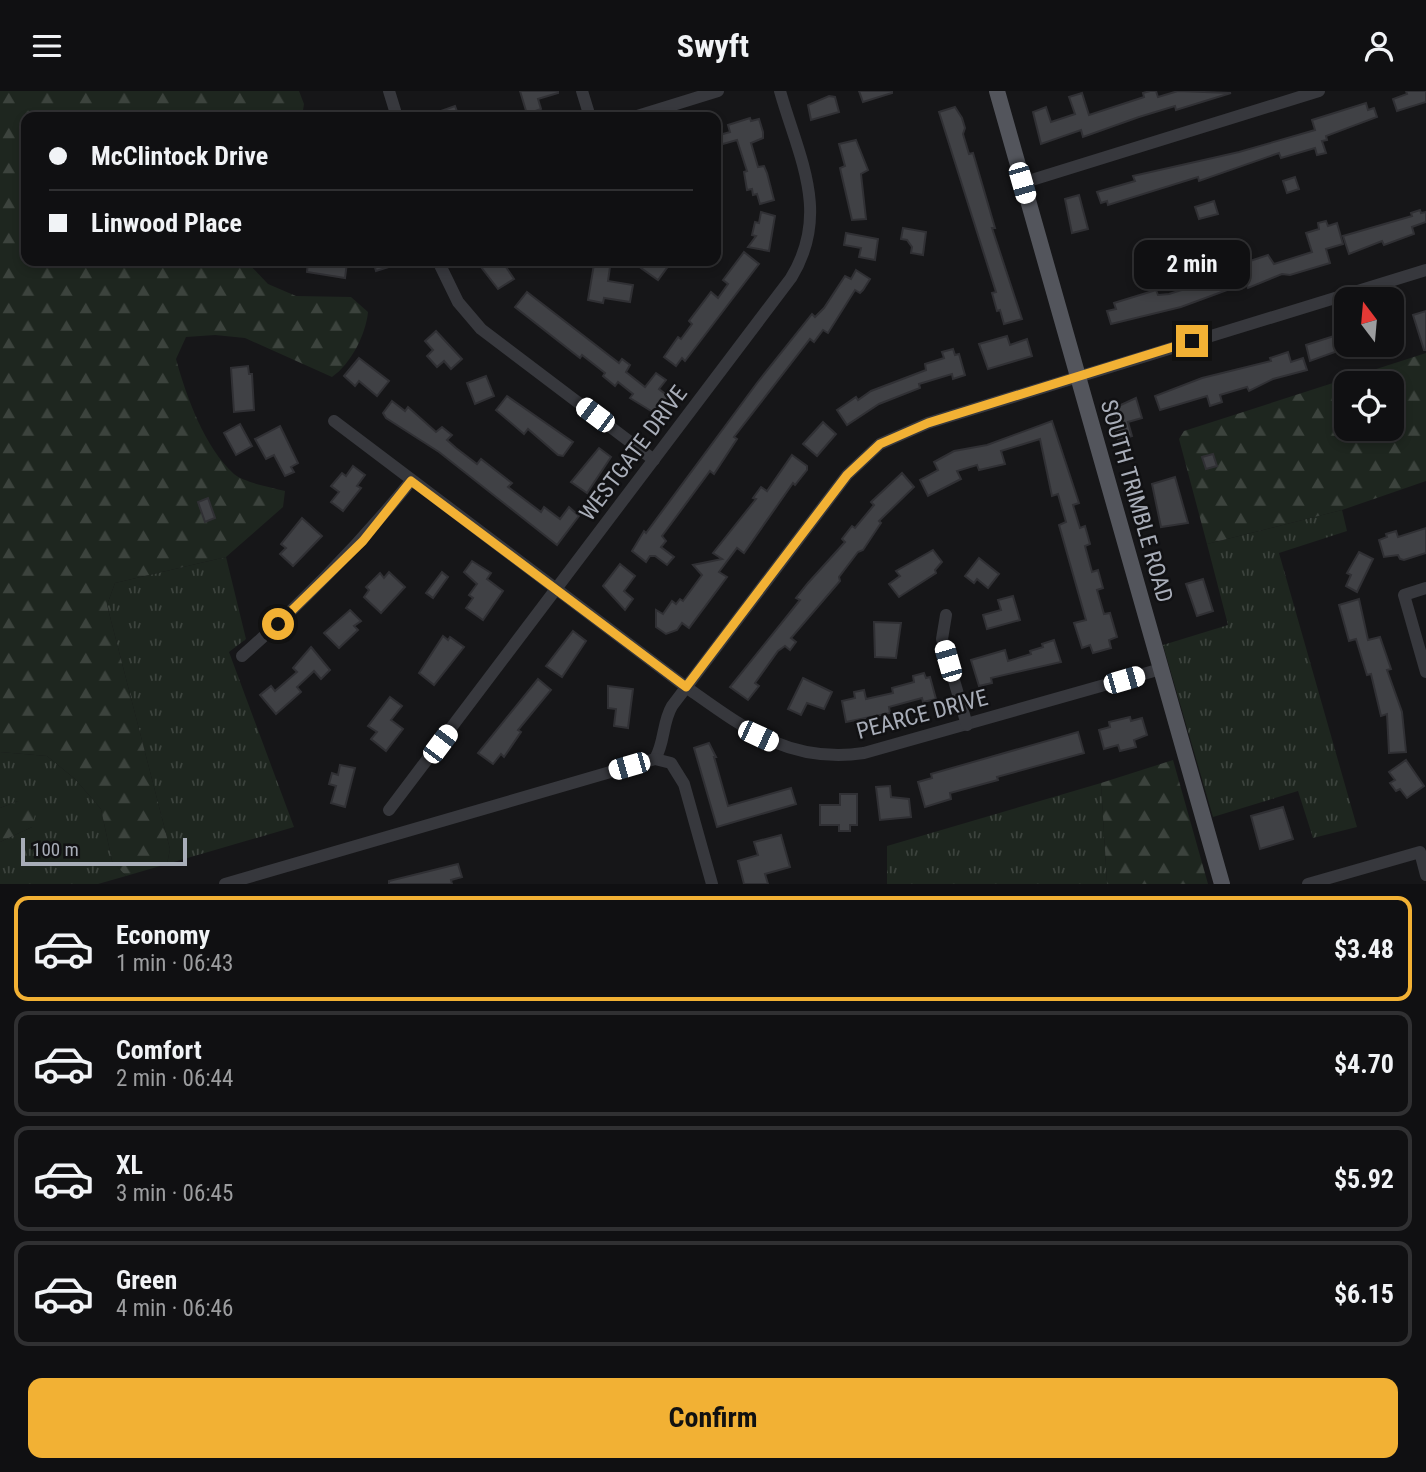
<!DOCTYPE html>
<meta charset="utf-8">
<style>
body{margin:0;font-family:"Roboto Condensed",sans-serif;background:#1e1e20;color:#f1f3f6;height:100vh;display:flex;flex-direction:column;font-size:26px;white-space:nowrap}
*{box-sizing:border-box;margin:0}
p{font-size:23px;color:#9c9d9f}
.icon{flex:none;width:38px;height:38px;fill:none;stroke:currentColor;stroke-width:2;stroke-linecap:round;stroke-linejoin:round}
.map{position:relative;height:793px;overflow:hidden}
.sheet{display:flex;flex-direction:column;background:#101012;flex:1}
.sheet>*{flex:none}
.banner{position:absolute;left:21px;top:21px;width:700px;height:154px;border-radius:14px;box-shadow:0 4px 10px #0003,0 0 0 2px #303032;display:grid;align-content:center;height:154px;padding:0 28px;background:#101012}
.needle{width:46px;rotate:344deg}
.buttons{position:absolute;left:1334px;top:196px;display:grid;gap:14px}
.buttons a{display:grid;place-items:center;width:70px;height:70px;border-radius:14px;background:#101012;box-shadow:0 4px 10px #0003,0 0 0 2px #303032;font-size:35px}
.scale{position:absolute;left:21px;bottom:18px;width:166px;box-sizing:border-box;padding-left:7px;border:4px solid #a8adb8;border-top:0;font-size:19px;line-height:24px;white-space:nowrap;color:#a8adb8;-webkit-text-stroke:5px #111113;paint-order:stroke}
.end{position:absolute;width:32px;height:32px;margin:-16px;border:9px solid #f2b134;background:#111;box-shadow:0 0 0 4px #111}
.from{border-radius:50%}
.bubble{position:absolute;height:49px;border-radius:14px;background:#101012;box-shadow:0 4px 10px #0003,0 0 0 2px #303032;font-size:23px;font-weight:700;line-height:49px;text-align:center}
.car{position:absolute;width:21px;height:42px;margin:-21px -10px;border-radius:9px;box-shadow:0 0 5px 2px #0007;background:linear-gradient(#fff 24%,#345 0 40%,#fff 0 76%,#345 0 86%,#fff 0)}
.banner b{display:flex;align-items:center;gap:24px;height:66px;font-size:26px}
.banner b+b{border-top:2px solid #303032}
.banner i{width:18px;height:18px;background:#f1f3f6}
ul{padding:12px 0 0;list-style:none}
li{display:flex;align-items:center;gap:21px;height:105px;margin:0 14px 10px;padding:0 14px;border:4px solid #303032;border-radius:14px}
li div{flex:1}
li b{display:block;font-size:26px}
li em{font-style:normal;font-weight:700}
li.current{border-color:#f2b134}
li>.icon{width:63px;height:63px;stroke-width:1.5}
.action{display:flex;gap:14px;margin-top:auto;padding:14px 28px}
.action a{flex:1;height:80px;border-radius:14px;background:#f2b134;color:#111;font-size:28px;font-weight:700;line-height:80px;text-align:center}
header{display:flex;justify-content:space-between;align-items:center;height:91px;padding:0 28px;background:#101012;font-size:32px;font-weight:700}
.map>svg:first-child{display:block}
.grass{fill:url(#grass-tufts)}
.forest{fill:url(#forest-firs);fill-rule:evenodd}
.building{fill:#404145;stroke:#303034;stroke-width:2}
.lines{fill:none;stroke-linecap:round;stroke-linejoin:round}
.minor{stroke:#37383d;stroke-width:12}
.major{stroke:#53555c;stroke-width:16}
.route{stroke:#f2b134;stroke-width:9}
.labels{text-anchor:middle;stroke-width:5;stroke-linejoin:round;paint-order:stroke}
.street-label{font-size:23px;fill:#a8adb8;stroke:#111113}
</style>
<header><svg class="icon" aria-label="menu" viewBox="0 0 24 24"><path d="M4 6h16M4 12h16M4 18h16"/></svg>Swyft<svg class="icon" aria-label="person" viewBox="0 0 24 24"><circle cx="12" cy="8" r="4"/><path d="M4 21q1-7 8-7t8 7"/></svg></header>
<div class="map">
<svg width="1426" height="793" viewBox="0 0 1426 793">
<defs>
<pattern id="grass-tufts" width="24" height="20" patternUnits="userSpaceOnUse" patternTransform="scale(1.75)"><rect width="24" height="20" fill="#1e261f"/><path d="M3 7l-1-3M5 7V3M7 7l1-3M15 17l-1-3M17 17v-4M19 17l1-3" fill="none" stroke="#3c433d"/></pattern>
<pattern id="forest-firs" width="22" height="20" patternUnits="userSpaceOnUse" patternTransform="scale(1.75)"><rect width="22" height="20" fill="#1e261f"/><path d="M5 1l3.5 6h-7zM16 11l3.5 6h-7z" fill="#3c433d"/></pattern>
</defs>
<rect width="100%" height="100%" fill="#161618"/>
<g class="grass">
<path d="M1342,419L1347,440L1279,462L1357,736L1313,747L1298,700L1213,726L1163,554L1228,534L1207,453Z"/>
<path d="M226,466L246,548L229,561L294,736L167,773L170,758L107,514L115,492Z"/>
<path d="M0,661L47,665L75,688L101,718L112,770L126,785L98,793H0V751L32,736L18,710L0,717Z"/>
<path d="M1101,692L1107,793H887V755Z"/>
</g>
<g class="forest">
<path d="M0,0H299L304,13L302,26H26V170H246L268,193L296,205L351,206L368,221C366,243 351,273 332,286L245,247L215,244L186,246L176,268C186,305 205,357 234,383C245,392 271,396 285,400L283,416L226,466L115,492L107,514L170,758L167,773L126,785L112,770L101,718L75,688L47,665L0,661Z"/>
<path d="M1426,262V390L1342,419L1207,453L1179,348L1184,340ZM1346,292H1391V338H1346Z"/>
<path d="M1173,669L1208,793H1107L1101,692Z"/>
<path d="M18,710L37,715L32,736L0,751V717Z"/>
</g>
<g class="building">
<path d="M520,0H558V2L538,8L541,18L527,23Z"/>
<path d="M859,0H892V2L863,11Z"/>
<path d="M1150,0H1156L1158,6L1178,0L1231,2L1176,19L1175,15L1139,26L1083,46L1081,39L1041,53L1033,21L1046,16L1051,31L1075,23L1069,6L1082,2L1089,24L1144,6L1143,2Z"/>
<path d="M1406,0H1426V11L1397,20L1393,8L1407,3Z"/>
<path d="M829,5L835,6L839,21L811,29L808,14Z"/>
<path d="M1366,12L1368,19L1374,17L1377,26L1326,45L1327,49L1322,50L1326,62L1317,64L1315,57L1281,67L1279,62L1199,90L1198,86L1108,114L1107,110L1101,112L1097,101L1135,90L1133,85L1239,61L1315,39L1312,29Z"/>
<path d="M455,15L459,26H427V25Z"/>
<path d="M955,16L962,27L965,37L963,43L969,63L973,62L995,137H992L1022,228L1004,233L1000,219L997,220L992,202L996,201L939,21Z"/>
<path d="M750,27L751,30L759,28L763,41V47L751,52L758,76L764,75L767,82L774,109L760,113L757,103L753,104L752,98L747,99L744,81L747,80L737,49L716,55V45L730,41L728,34Z"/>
<path d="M856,49L868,79L861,83L866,128L852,129L840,77L845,75L839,53Z"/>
<path d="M1295,86L1299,98L1287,102L1283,90Z"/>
<path d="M1079,104L1088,138L1072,142L1065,108Z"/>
<path d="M1214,110L1218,123L1199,128L1195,116Z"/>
<path d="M1420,119L1421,122L1426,121V131L1412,136L1414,143L1384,154L1382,150L1349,163L1343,145L1412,125L1411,122Z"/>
<path d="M761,121L775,125L769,160L748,156L756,145L752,144L755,131L759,132Z"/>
<path d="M1326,130L1328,135L1337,132L1343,153L1326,158L1330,172L1290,184L1282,183L1248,197L1246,192L1181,216L1111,233L1107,220L1116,218L1114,212L1156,199L1158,204L1169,203L1210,190L1208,180L1237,171L1238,174L1268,164L1274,173L1312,161L1306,142L1319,138L1318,132Z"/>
<path d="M903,137L926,141L923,164L911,162L912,156L907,149L901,148Z"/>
<path d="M846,142L878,148L875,169L859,166L861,157L844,154Z"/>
<path d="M744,161L759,173L685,270L682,267L676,275L664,266L678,246L681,248L692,233L689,230L711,201L718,207L728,193L723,189Z"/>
<path d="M308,170L347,172L345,187L307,181Z"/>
<path d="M373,170H401L402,172L376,180Z"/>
<path d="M491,170H502L514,188L498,198L481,176Z"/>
<path d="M647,170H672L658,189L641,177Z"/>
<path d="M594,173L610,176L608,190L633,194L630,211L604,207L603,212L588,209Z"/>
<path d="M856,179L870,188L863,199L860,202L855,199L828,242L823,239L814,251L810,248L734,346L737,348L714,383L710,380L662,445L666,450L661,456L674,466L667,474L655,465H650L646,471L632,460L644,440L646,442L757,292L812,223L815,226L824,217L845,185L851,188Z"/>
<path d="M527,201L619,272L622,268L630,274L626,281L645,296L656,282L666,289L659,298L669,306L656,323L630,307L633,303L618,291L615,295L603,285L605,282L582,264L580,267L515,216Z"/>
<path d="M1394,219L1402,247L1391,250V220Z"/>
<path d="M1426,220V259H1424L1413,224Z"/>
<path d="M436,240L462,268L451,278L444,270L437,276L427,265L433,259L425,250Z"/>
<path d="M1007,245L1010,254L1027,248L1032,265L988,278L979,253Z"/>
<path d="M1334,245L1335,248L1346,245V257L1310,270L1306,254Z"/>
<path d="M953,258L955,264L959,263L965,284L953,288L952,283L919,293L920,297L879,313L847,334L837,319L856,306L858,309L871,300L926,279L925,273L944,267L942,261Z"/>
<path d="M1288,261L1291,271L1303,267L1307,279L1273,288L1249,300L1247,296L1220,304L1222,311L1210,315L1207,305L1160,319L1155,305L1202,287L1271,270L1270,267Z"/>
<path d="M359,267L389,290L377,305L359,290L355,295L344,285Z"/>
<path d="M248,275L249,283H252L254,319L234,321L231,277Z"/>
<path d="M486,285L494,305L475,313L467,292Z"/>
<path d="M507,305L573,351L563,365L558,364L528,338L524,343L496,319Z"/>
<path d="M1136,307L1142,327L1128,331L1132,345L1118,349L1115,336L1119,332L1114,317Z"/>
<path d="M392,310L405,320L408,316L436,341L442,336L452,344L447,349L456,357L477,373L481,368L512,392L508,396L541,421L544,416L560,428L569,416L579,425L557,454L439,361L386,327L383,322Z"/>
<path d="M1052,330L1079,412L1073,414L1080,437L1085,435L1090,453L1085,455L1092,481L1098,479L1103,497L1097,499L1104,523L1110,522L1117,546L1109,549L1111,557L1093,562L1090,554L1082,557L1074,532L1086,529L1059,434L1066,431L1058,403L1052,405L1040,348L1001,360L1005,373L979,379L977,374L957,380L961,388L928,405L920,389L938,379L934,371L954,360L987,354Z"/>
<path d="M823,331L836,343L817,365L803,353Z"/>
<path d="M240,333L252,355L236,364L224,342Z"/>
<path d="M280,335L298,372L291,376L294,381L285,385L274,364L266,368L255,348Z"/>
<path d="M599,357L611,366L587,402L571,391Z"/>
<path d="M1213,363L1217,375L1206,378L1202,366Z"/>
<path d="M792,364L807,375V379L795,394L793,392L744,462L737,457L719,481L727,486L689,537L682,532L677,539L666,543L656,536V519L663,523L672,510L676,513L680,508L683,510L702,484L693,474L722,468L713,462L756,408L753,407L761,396L767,400Z"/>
<path d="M353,375L365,384L357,395L361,397L343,420L331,411L339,401L331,395L342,382L346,385Z"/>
<path d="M902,382L914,396L879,430L881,432L863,459L858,461L839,486L840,490L791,547L796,551L790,559L785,555L778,560L755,592L759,595L748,609L730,596L800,509L796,507L808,492L845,451L842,448L852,435L855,437L874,414L871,411Z"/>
<path d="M1175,386L1188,432L1161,436L1152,393Z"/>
<path d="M208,407L215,427L205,431L198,411Z"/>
<path d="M302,427L322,445L293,475L280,463L286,457L281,453Z"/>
<path d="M1426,437V462L1404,469L1400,468L1398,464L1384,466L1379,449L1387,446L1386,443L1396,440L1398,446Z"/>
<path d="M933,459L942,471L935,479L936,482L899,506L889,493L900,485L896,480Z"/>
<path d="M1359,461L1373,468L1357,501L1346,495L1351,484L1347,482Z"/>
<path d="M979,467L999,483L988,497L977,488L974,492L965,485Z"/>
<path d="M472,470L491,482L487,488L503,500L483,529L466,517L473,507L469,504L477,493L464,481Z"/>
<path d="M620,473L635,485L624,500L633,508L625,519L603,495Z"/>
<path d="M389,481L405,496L381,522L364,506L369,499L366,496L380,482L384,487Z"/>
<path d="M442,481L448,486L433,507L426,502Z"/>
<path d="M1203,488L1213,520L1197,525L1186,493Z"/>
<path d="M1013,505L1020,529L987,538L983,524L1001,519L998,509Z"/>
<path d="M1359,508L1368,549L1380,546L1391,578L1387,579L1402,621L1406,661L1389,662L1387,623L1381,625L1371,583L1367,584L1356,548L1349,550L1339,514Z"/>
<path d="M350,519L361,530L354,535L358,539L339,557L324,542Z"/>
<path d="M874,531L901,532L896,567L875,566Z"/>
<path d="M573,540L586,550L562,586L546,575Z"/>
<path d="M443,545L448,549L450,546L464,556L434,594L419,582Z"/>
<path d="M1054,549L1061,571L991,587L992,592L979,595L971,569L1005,559L1008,570L1031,563L1030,560L1043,556L1042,553Z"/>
<path d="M311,556L330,579L321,588L314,580L297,596L301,601L276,623L260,604L271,595L275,600L297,581L293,577Z"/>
<path d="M924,582L926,587L930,586L936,608L923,611L922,607L889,616L890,622L846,631L842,610L855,607L854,601L864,599L866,608L893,602L892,597L914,591L913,585Z"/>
<path d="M803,587L832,601L824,618L807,612L801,624L788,618Z"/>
<path d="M538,588L551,599L518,639L521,641L504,666L501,663L493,673L478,662Z"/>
<path d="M608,595L633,598L628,637L614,635L616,618L608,617Z"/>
<path d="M390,606L402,615L391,629L403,638L386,660L371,648L377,641L368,635Z"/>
<path d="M1130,626L1131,630L1142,627L1147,644L1134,649L1136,656L1120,660L1118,654L1104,658L1099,639L1110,636L1109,631Z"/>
<path d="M1078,641L1084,662L997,686L998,689L950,702L951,708L925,716L918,691L932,687L931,683Z"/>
<path d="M709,652L716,666H714L728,715L791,697L796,713L717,736L694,657Z"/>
<path d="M1406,669L1424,695L1407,707L1400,698L1396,700L1390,692L1395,689L1389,681Z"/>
<path d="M340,674L355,677L345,716L331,712L336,695L329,693L332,682L338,684Z"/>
<path d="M890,695L891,706L909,708L911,726L880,729L876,696Z"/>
<path d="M840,703H857V734H850V740H839V734H820V714H840Z"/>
<path d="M1283,716L1293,748L1260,758L1251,725Z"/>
<path d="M781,744L790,776L765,783L768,793H744L738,770L758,764L754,751Z"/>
<path d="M458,773L462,786L451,789L452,793H389V790Z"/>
</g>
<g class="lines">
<g class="minor">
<path d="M389,0L397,26"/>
<path d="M582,0L590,26"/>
<path d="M634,26L718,0"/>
<path d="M1022,92L1319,0"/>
<path d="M438,170L458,211L481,238L654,369"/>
<path d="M334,330L686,596C744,637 789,673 864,662L1161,578"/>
<path d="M1426,497L1404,504L1426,581"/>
<path d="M946,524L942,548L967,634"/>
<path d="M242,565C304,510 359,454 411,390"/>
<path d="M655,668C665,651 662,632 672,615L847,384L880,353L928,332L1426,179"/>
<path d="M389,719L791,187C831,122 799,67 780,0"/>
<path d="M225,793L655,668L671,672L684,693L712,793"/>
<path d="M1308,793L1420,761L1426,784"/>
</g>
<path class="major" d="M997,0L1222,793"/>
</g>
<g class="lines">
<path class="route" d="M278,533L363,450L411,390L686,596L847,384L880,353L928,332L1192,250"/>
</g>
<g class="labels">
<g class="street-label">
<text transform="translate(633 362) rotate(-53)" y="8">WESTGATE DRIVE</text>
<text transform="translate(1137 410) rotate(74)" y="8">SOUTH TRIMBLE ROAD</text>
<text transform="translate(922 623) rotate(-15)" y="8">PEARCE DRIVE</text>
</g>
</g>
</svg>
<div class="buttons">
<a><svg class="needle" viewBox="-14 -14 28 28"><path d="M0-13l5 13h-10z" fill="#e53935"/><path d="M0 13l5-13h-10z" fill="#9c9d9f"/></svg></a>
<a><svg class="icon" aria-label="locate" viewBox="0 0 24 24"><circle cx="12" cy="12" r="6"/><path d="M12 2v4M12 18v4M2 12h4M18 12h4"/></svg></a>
</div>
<div class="scale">100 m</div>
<i class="end from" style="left:278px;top:533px"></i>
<i class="end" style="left:1192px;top:250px"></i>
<div class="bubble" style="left:1134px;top:149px;width:116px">2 min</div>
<i class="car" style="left:1022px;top:92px;rotate:164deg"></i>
<i class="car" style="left:595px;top:324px;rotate:307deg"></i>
<i class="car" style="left:948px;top:570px;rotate:344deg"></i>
<i class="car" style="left:1124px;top:589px;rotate:74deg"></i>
<i class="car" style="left:758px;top:645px;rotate:115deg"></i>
<i class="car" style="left:440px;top:653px;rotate:37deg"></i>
<i class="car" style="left:629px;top:675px;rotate:254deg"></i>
<div class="banner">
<b><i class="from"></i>McClintock Drive</b>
<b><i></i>Linwood Place</b>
</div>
</div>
<section class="sheet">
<ul>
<li class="current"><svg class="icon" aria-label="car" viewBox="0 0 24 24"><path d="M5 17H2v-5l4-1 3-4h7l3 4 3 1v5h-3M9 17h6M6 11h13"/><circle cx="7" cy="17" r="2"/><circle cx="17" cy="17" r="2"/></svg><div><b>Economy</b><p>1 min · 06:43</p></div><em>$3.48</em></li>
<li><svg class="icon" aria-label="car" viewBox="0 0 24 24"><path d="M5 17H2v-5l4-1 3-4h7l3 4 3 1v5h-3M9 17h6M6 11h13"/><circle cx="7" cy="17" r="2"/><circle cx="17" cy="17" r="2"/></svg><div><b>Comfort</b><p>2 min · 06:44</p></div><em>$4.70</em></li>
<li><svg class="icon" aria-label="car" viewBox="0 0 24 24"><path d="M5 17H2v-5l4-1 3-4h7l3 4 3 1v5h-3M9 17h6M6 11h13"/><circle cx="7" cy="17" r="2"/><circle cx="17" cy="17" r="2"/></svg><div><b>XL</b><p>3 min · 06:45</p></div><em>$5.92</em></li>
<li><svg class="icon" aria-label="car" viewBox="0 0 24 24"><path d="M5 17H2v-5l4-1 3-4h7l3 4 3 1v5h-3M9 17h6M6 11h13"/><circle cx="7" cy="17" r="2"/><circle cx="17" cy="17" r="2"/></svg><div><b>Green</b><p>4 min · 06:46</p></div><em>$6.15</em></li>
</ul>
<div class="action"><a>Confirm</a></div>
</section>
